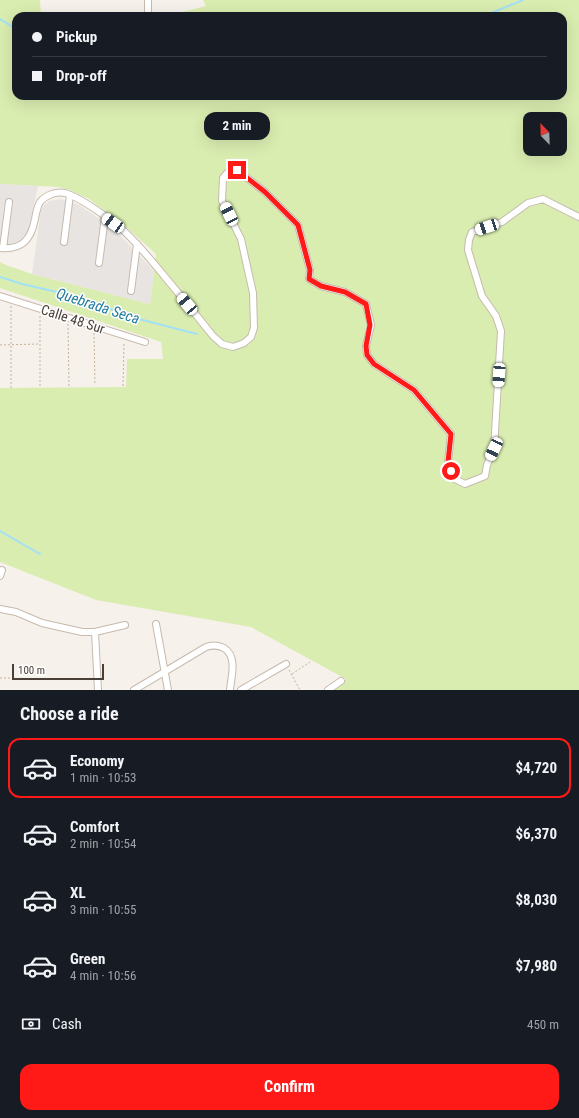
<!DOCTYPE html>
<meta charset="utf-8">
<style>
body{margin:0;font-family:"Roboto Condensed",sans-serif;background:#242831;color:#f1f3f6;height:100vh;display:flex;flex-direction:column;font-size:15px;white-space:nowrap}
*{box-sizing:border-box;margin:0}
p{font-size:13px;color:#9ea1a6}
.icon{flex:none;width:22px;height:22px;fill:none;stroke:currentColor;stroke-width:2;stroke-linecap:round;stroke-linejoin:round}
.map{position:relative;height:690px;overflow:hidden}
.drawer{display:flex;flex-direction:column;background:#171b24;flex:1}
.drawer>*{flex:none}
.hud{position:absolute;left:12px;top:12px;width:555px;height:88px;border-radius:12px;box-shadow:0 4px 16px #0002;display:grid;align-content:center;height:88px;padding:0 20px;background:#171b24}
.needle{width:26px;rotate:337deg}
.buttons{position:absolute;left:523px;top:112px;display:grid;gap:8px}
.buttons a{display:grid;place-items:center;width:44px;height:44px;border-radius:8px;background:#171b24;box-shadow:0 4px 16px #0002;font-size:20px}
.scale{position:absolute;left:12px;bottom:10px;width:92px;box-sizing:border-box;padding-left:4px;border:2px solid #4b4037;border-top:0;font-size:11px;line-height:14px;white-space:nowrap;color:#4b4037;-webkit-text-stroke:3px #fff;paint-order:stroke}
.end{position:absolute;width:18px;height:18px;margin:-9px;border:5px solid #ff1a18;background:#fff;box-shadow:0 0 0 2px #fff}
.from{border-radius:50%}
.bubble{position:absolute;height:28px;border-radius:12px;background:#171b24;box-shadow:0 4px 16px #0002;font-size:13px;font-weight:700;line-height:28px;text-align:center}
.car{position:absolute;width:12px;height:24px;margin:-12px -6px;border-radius:5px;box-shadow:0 0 3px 1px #0007;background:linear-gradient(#fff 24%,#345 0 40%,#fff 0 76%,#345 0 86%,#fff 0)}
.hud b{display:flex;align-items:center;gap:14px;height:38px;font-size:15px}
.hud b+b{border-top:1px solid #363941}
.hud i{width:10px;height:10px;background:#f1f3f6}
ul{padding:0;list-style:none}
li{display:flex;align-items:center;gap:12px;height:60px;margin:0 8px 6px;padding:0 12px;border:2px solid transparent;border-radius:12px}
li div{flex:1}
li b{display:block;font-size:15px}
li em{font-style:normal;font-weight:700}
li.current{border-color:#ff1a18}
li>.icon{width:36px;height:36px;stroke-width:1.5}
h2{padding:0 20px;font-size:18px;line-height:48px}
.pay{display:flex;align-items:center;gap:10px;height:44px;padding:0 20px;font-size:15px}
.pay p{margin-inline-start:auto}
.button{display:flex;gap:8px;margin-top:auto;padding:8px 20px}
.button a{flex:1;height:46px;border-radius:12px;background:#ff1a18;color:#fff;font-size:16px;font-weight:700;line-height:46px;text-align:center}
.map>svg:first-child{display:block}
.green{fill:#daedb0;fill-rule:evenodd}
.parking{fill:#e7e4e1}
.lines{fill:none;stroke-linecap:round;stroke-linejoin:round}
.stream{stroke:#a2e0f7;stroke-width:2}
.minor-casing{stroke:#c6baae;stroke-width:8}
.path{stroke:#c6b19b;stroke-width:1;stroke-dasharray:2 2;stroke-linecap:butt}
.minor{stroke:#fff;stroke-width:6}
.route{stroke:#ff1a18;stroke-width:5}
.labels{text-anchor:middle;stroke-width:3;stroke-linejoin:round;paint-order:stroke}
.street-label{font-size:14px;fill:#4b4037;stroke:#fff}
.water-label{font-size:15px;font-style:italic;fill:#217b9f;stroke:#fff}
</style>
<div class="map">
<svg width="579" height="690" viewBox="0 0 579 690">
<rect width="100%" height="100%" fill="#f6f1ea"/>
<path class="green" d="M0,0H40L41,16H16V96H563V16H166L206,6L203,0H579V690H331L346,679L251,627L96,600L0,562V388L126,387L127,359H163L161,342L0,288V262L6,265L32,274L150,304L156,254L125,226L89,199L70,190L59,187L0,184ZM530,119H560V149H530Z"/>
<g class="parking">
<path d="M0,184L38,186L27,236L20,241L9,244H0Z"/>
<path d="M61,199L79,205L114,229L154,271L150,304L32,274L41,210L44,205L50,201Z"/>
</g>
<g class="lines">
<g class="stream">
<path d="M484,16L523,0"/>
<path d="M0,19L16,29"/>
<path d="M0,277L22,284L79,297L135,318L197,334"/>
<path d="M0,531L40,554"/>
</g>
<g class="minor-casing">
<g id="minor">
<path d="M148,0V16"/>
<path d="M64,242L70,195"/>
<path d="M0,248C22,250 31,240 35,219C36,213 37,207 40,202C46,195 56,191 65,193C80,197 113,221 124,231C139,245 152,261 165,277C181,296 197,316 213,336L222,344L233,347L244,343L251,337L254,328L253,293L241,239L222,201L223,178L227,173L237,170L265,192L298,225L310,270L309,279L321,286L345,292L366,304L371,325L366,346L367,355L374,364L414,390L451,434L448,462L455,479L465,484L485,476L487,465L494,449L501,331L496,316L482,296L468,250L469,240L472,232L502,222L528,203L543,199L579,217"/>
<path d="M3,248L9,202"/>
<path d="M99,263L105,217"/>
<path d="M131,291L137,244"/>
<path d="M0,296L145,342"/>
<path d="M0,576L2,570"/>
<path d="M0,609L16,612L42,623L82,632H95L125,625"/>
<path d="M156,624L168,690"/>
<path d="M95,632L98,690"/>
<path d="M134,690L206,647C212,645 218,645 224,648C238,657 231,677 230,690"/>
<path d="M241,690L286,664"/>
<path d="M328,690L341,681"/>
</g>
</g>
<g class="path">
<path d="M40,316V387"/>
<path d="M68,324L69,387"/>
<path d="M94,333L95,385"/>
<path d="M0,345L39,344"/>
<path d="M123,386L124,342"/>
<path d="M11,388V306"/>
<path d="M289,670L300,690"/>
<path d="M292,674L310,662"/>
<path d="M0,678H13"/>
</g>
<use href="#minor" class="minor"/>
</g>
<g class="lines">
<path class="route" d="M237,170L265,192L298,225L310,270L309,279L321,286L345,292L366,304L370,325L366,346L367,355L374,364L414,390L451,434L448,462L451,471"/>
</g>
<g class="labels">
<g class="street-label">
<text transform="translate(73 319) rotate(18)" y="5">Calle 48 Sur</text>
</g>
<g class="water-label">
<text transform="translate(98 306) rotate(18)" y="5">Quebrada Seca</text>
</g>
</g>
</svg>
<div class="buttons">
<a><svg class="needle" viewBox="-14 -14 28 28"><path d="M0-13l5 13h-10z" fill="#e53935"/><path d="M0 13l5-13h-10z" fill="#9ea1a6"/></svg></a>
</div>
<div class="scale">100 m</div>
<i class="end from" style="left:451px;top:471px"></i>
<i class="end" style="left:237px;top:170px"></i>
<div class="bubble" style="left:204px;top:112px;width:66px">2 min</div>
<i class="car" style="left:229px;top:214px;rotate:334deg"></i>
<i class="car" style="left:113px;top:223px;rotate:305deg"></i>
<i class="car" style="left:487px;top:227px;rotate:252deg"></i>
<i class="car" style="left:187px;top:304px;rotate:320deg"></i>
<i class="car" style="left:499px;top:375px;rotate:184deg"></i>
<i class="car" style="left:494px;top:449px;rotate:205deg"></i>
<div class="hud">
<b><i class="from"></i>Pickup</b>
<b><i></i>Drop-off</b>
</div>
</div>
<section class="drawer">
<h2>Choose a ride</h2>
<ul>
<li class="current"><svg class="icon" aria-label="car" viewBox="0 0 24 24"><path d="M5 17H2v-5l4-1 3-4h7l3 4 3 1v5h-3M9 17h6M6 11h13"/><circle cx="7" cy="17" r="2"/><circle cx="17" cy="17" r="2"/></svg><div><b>Economy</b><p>1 min · 10:53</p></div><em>$4,720</em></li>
<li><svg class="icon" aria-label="car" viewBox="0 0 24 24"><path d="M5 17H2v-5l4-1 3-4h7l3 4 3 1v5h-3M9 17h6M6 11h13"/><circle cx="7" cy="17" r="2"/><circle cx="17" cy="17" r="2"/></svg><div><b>Comfort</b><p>2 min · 10:54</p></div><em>$6,370</em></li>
<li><svg class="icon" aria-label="car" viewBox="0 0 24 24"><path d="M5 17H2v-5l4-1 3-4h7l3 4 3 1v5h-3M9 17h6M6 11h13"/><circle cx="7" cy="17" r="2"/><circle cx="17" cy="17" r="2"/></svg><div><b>XL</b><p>3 min · 10:55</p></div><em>$8,030</em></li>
<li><svg class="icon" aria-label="car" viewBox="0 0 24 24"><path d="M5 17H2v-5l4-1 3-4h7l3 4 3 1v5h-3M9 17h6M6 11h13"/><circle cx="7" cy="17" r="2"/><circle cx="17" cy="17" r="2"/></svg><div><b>Green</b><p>4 min · 10:56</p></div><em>$7,980</em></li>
</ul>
<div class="pay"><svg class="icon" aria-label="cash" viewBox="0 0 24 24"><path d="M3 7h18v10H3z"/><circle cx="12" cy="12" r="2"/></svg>Cash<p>450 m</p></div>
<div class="button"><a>Confirm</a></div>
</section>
